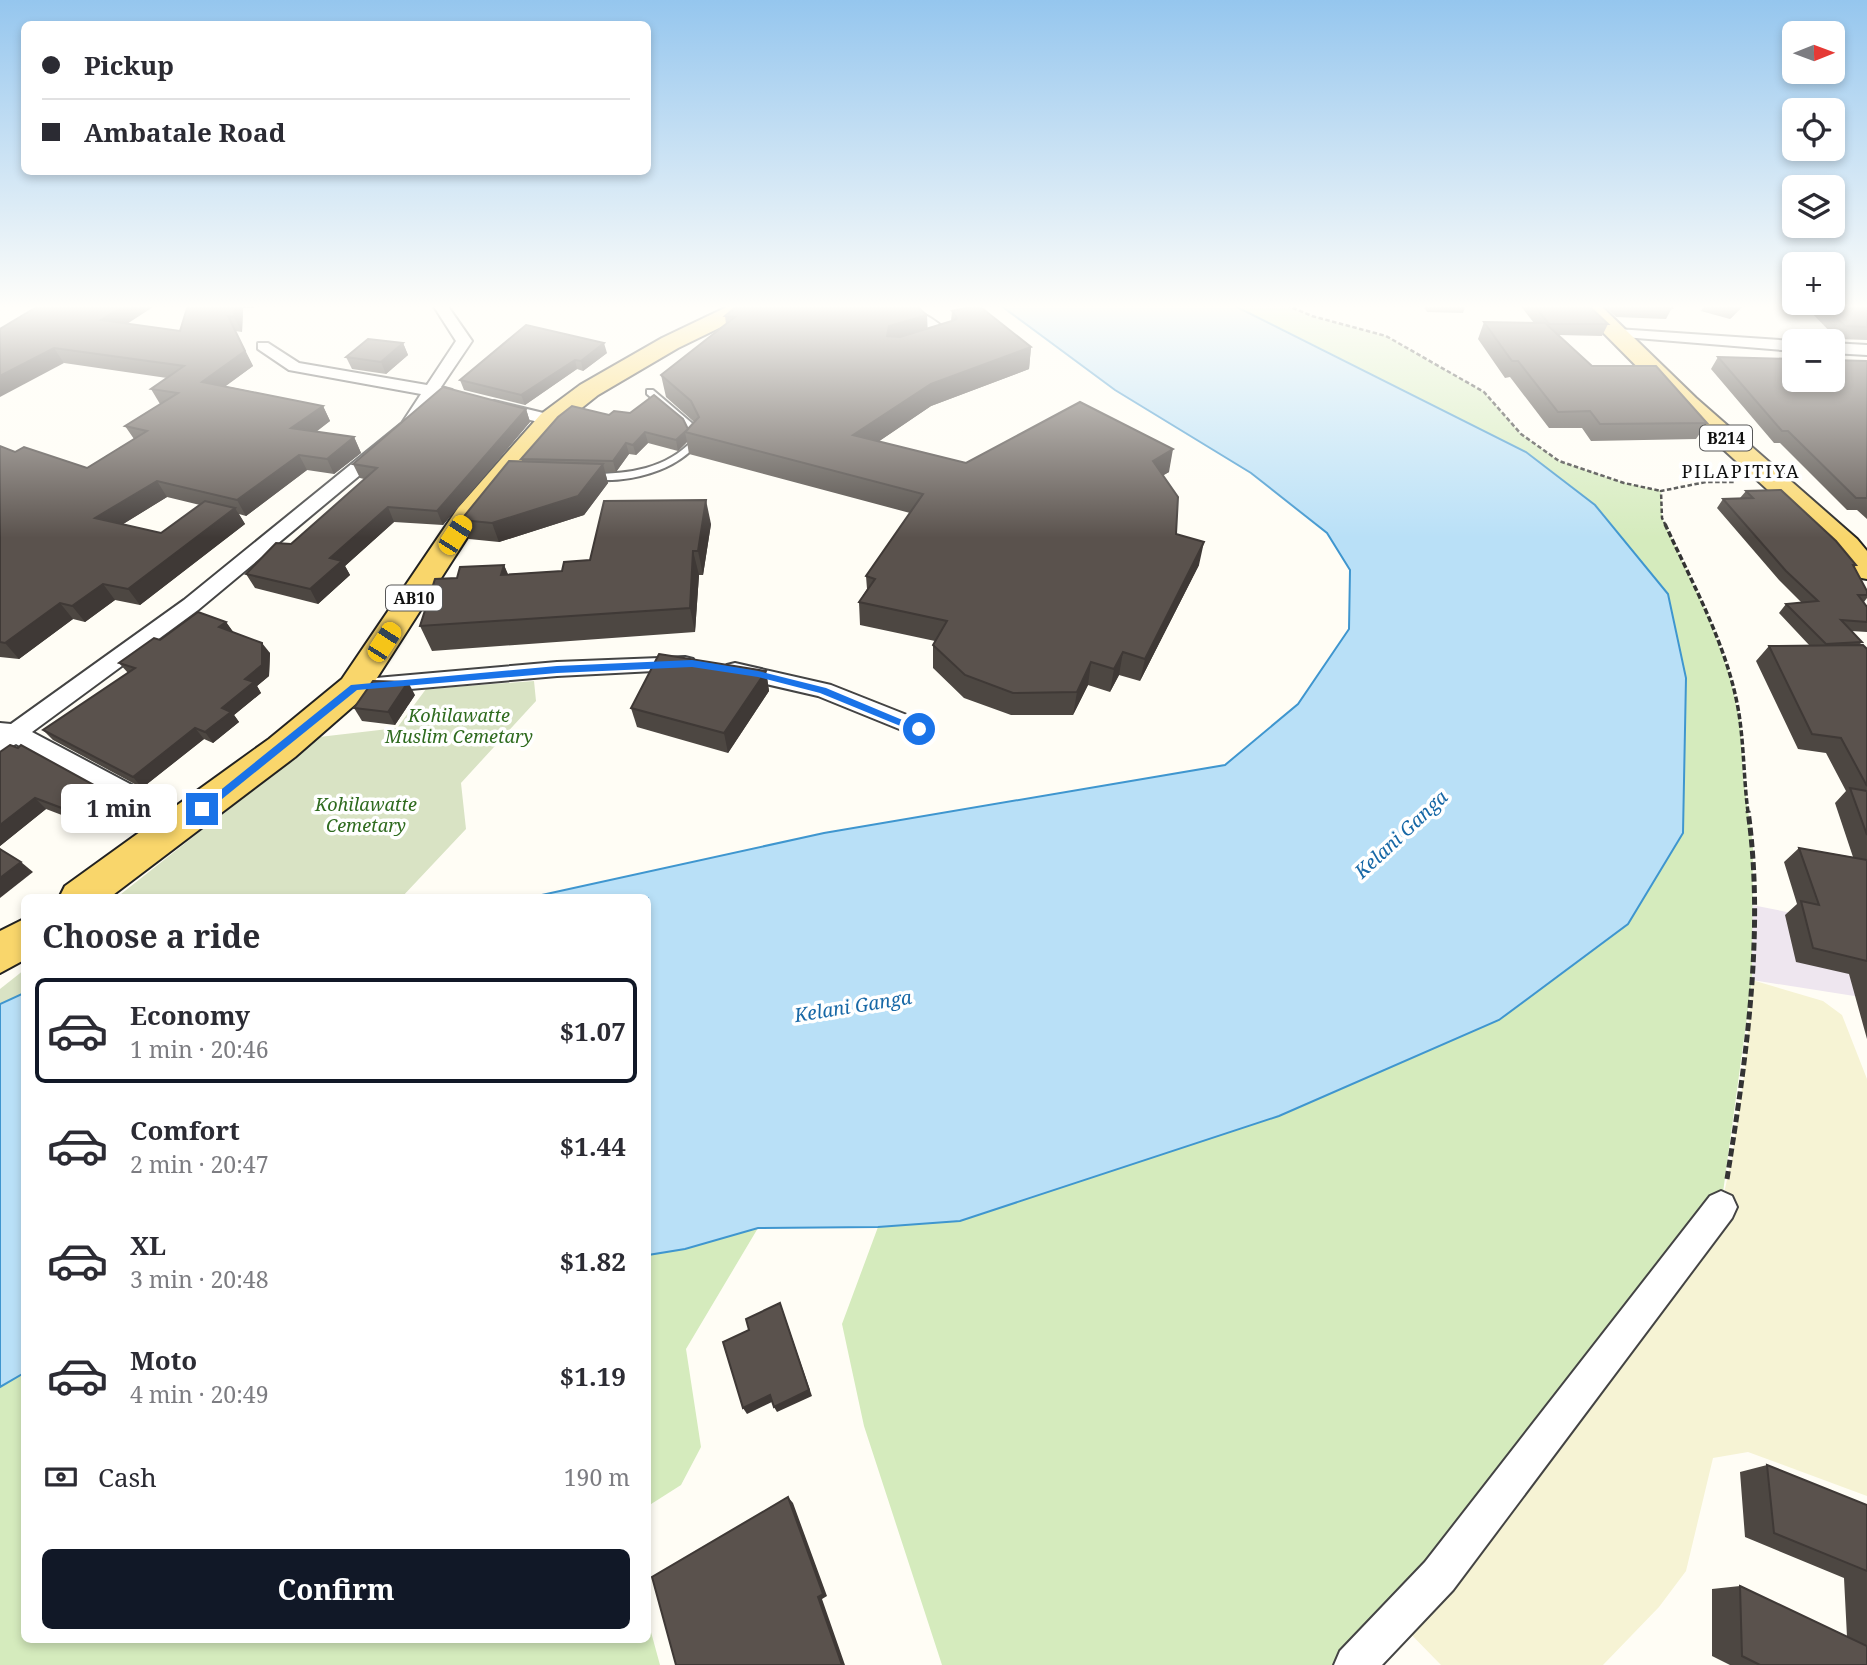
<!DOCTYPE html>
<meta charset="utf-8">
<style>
body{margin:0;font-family:"Noto Serif",serif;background:#f2f2f3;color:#2b2b33;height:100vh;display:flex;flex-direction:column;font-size:26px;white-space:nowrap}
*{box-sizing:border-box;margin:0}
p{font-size:23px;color:#7c7c81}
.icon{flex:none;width:38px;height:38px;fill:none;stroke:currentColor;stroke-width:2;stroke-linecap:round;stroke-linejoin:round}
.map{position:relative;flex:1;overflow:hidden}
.drawer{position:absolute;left:21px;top:894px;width:630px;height:749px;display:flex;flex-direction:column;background:#fff;border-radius:10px;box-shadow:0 4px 10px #0003}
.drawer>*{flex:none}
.top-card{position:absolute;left:21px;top:21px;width:630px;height:154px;border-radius:10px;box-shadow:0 4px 10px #0003;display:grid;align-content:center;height:154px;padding:0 21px;background:#fff}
.needle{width:46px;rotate:89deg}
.fabs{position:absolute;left:1782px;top:21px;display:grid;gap:14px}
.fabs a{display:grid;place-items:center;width:63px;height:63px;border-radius:10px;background:#fff;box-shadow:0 4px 10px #0003;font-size:35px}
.end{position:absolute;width:32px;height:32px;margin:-16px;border:9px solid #1a73e8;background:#fff;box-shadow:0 0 0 4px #fff}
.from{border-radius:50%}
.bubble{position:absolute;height:49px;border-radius:10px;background:#fff;box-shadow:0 4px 10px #0003;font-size:23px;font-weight:700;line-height:49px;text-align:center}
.car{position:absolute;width:21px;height:42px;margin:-21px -10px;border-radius:9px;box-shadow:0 0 5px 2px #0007;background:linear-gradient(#f5c518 24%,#345 0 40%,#f5c518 0 76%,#345 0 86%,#f5c518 0)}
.top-card b{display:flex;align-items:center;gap:24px;height:66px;font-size:26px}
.top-card b+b{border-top:2px solid #e1e1e2}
.top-card i{width:18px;height:18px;background:#2b2b33}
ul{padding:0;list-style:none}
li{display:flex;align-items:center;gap:21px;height:105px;margin:0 14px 10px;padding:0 7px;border:4px solid transparent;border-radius:10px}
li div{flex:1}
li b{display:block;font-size:26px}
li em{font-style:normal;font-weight:700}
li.active{border-color:#111827}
li>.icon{width:63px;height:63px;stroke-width:1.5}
h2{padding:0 21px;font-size:32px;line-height:84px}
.pay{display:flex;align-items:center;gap:18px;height:77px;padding:0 21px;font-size:26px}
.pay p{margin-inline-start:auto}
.button{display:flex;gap:14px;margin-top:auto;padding:14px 21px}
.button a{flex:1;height:80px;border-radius:10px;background:#111827;color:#fff;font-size:28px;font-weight:700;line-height:80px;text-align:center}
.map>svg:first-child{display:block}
.industrial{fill:#eee6ef}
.farmland{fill:#f6f3d4}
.green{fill:#d5ebbd}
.cemetery{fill:#d9e3c4}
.water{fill:#b9e0f7;stroke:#3f96cf;stroke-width:2}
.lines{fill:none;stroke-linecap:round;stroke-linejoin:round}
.lane-casing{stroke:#444;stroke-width:4}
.street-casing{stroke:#444;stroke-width:4}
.primary-casing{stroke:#222;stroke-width:4}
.path-far2{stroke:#333;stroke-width:2.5;stroke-dasharray:4.5 2.5;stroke-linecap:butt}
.path-far1{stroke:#333;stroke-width:3.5;stroke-dasharray:6 2.5;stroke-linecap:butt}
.path{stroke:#333;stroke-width:5;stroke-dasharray:8 3.5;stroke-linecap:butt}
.lane{fill:#fff;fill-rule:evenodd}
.street{fill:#fff;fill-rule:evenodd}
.primary{fill:#f9d66b;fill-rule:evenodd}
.wall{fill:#4d4742;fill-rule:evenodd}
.shaded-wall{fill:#3f3936}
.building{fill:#5a524d;stroke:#3f3936;stroke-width:2}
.route{fill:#1a73e8}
.labels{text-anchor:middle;stroke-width:7;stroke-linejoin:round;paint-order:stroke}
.shield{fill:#fff;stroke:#585858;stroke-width:2}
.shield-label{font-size:16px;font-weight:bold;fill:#111}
.far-quarter-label{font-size:18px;letter-spacing:2px;fill:#111;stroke:#fff}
.park-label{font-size:18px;font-style:italic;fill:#2f6b1f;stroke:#fff}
.water-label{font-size:19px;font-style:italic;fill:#1768a6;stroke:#fff}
</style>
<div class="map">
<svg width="1867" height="1665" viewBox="0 0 1867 1665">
<rect width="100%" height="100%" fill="#fffdf5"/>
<path class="industrial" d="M1752,905L1867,928V998L1752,980Z"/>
<path class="farmland" d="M1752,980L1823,1001L1842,1015L1867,1079V1496L1748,1452L1713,1458L1686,1571L1659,1607L1603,1665H1441L1397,1620L1721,1207L1732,1157L1745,1068Z"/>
<g class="green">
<path d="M1233,305H1286L1312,316L1386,336L1484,392L1521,434L1559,461L1624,483L1661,491L1662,518L1708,616L1729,673L1740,720L1743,776L1753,845L1752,980L1721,1207L1354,1665H942L864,1426L842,1324L878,1227L960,1221L1279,1116L1499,1020L1668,595L1595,505L1526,452Z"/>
<path d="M758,1228L686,1349L701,1447L681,1485L648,1506V1255L685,1249Z"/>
<path d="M24,1373V1640H648V1621L660,1665H0V1387Z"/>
</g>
<g class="cemetery">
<path d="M534,681L536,701L461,783L466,829L401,898H116L319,737L397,728L426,689Z"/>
<path d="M24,970V996L0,1006V989Z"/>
</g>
<g class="water">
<path d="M1000,305H1233L1526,452L1595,505L1668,594L1686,678L1683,833L1628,924L1499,1020L1279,1116L960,1221L878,1227L758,1228L685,1249L648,1255V898H528L824,833L1225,765L1298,704L1349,629L1350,570L1327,533L1251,473L1115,390Z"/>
<path d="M24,993V1373L0,1387V1004Z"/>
</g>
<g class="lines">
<g class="lane-casing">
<path id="lane" d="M647,390H653L694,425L701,440C676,472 628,484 588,479V475L591,474C629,474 666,469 693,440L687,428L647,394Z"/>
</g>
<g class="street-casing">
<g id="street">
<path d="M433,305H447L472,341L441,387L452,390V396H436L414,430L198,610L32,732L192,817L195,824L192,831L183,833L174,831L16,744L0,752V723L11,724L184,600L402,423L421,394L289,370L258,349V343H268L299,363L427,385L456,341Z"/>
<path d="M873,305C906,303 933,313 954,339L937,346H927V340L936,337L915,319L883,313Z"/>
<path d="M1617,329L1794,341V351L1612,336V330Z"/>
<path d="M1832,343L1867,345V355L1832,353Z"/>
<path d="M494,401L556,416L558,420L550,425L488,409V403Z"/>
<path d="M685,657L693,659L696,664L693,669L557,676L376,692L368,690L365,685L368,680L376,678L557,662Z"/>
<path d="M735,663L831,685L927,723L930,729L927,735L919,737L818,696L727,675L724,670L727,665Z"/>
<path d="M1721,1191L1732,1196L1737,1207L1732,1218L1453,1590L1382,1665H1334L1340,1651L1425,1562L1710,1196Z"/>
</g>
</g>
<g class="primary-casing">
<g id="primary">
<path d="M731,305H759L756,310L678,348L598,395L559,426L479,519L366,695L295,757L109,898H59L65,886L269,739L342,679L458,508L541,414L580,385L662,338Z"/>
<path d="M1576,305H1600L1696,398L1857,539L1867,551V579L1856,577L1835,551L1678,408Z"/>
<path d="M24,919V960L0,973V931Z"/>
</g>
</g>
<g class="path-far2">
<path d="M1286,305L1312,316L1386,336L1484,392L1521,434L1559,461L1624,483L1661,491"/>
<path d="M1666,526L1662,518L1661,491L1706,482H1736"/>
</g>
<path class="path-far1" d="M1665,524C1694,587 1731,652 1740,721C1744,751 1744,782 1748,812"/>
<path class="path" d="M1727,1179C1746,1060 1765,931 1748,811"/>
<use href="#lane" class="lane"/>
<use href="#street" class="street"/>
<use href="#primary" class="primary"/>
</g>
<g class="wall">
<path d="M188,305H255L254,308H243L242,332L235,331L253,366L225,386L323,406L330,421L316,432L354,437L361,453L334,474L307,470L246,516L239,514L245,524L140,605L115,600L85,622L73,619L19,659L0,657V446L15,452L87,468L134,439L125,426L160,404L151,389L167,378L64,363L0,329L127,324L180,331ZM167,497L200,505L161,533L123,524Z"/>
<path d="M1423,305H1466L1463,313L1427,312Z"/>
<path d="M1520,305H1588L1608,324L1602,336L1559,335L1592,366L1707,423L1696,439L1591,441L1582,428H1549L1510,377L1505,378L1478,339L1484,322L1534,323Z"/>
<path d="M1603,305H1670L1672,308L1666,319L1616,317Z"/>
<path d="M1705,305H1744L1730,319L1701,311Z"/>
<path d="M1789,305H1867V340L1837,339L1808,309H1797Z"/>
<path d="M952,311L1031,347L1029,369L931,406L878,442L966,463L1169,472L1163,475L1176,534L1199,565L1140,681L1119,675L1110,692L1088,685L1073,715H1011L964,698L933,668V645L935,641L860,625L859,602L867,589L866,576L910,513L689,454L687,442L678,451L648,443L636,455L629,454L616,472H605L608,483L584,515L499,542L469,539L461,520L522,461L521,459L609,415L688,429L694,422L666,397L661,375L726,324L725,316L928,329L951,321Z"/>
<path d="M403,343L408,355L386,374L352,369L346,357Z"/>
<path d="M607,353L583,371L577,369L525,405L464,390L460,380Z"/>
<path d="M1718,357L1867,361V519L1857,510H1847L1780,443H1774L1711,369Z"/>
<path d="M526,409L530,422L443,525L394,522L345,566L350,575L318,604L255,588L246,574L291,544L364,479L360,478L353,464Z"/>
<path d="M1746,491L1856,565L1854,568L1867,591V598L1864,602L1867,607V632L1851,631L1862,642L1859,645L1867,649V1039L1849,974L1796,962L1785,915L1797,904L1784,862L1799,848L1853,857L1835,803L1846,791L1826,753L1798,749L1756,661L1769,646H1810L1779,613L1786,604L1802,603L1779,580L1717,508L1723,499L1740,498Z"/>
<path d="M711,524L703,575H699L695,632L432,651L420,626L504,565L508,574L562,571L590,560Z"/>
<path d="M226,622L233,632L270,653L269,676L257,686L261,693L234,715L239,722L213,743L204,739L142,788L53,740L43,730L128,673L119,663L160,640Z"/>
<path d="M766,671L769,691L728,753L637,727L631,708Z"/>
<path d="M415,695L395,725L362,721L354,708Z"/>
<path d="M0,752L123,801L134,812L109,833L46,809L0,846Z"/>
<path d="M1767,1465L1867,1505V1665H1730L1712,1656V1589L1740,1586L1847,1637L1844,1578L1745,1537L1740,1472Z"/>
</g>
<g class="shaded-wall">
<path d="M125,305H156L110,335L101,320Z"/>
<path d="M235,305H242L243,308L242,332L234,317Z"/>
<path d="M1740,305H1744L1730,319L1736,309Z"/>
<path d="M927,315L928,337L889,347L887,336L889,326Z"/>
<path d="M228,316L253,366L211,397L202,382Z"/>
<path d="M403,343L408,355L386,374L381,362Z"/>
<path d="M604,343L607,353L583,371L581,361Z"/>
<path d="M1031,347L1029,369L931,406L854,458L853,435L931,384Z"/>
<path d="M54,348L64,363L0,397V376Z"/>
<path d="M575,360L577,369L525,405L521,395Z"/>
<path d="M323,406L330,421L299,444L291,428Z"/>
<path d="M526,409L530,422L443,525L437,511Z"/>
<path d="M645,432L648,443L636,455L633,445Z"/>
<path d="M685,432L687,442L678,451L676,440Z"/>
<path d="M354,437L361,453L334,474L327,459Z"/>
<path d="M626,443L629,454L616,472L613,461Z"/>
<path d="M1173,449L1169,472L1149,484L1153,461Z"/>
<path d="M299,455L307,470L246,516L237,500Z"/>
<path d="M603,464L608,483L584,515L499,542L492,523Z"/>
<path d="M157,481L167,497L107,534L95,518Z"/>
<path d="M706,500L711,524L703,575L698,551Z"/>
<path d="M388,507L394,522L345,566L350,575L318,604L310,589L330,558Z"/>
<path d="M235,508L245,524L140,605L128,589Z"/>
<path d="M1204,542L1199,565L1140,681L1145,659Z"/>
<path d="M693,551L699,575L695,632L690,608Z"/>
<path d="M504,565L513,589L501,575Z"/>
<path d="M103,584L115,600L85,622L72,606Z"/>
<path d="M60,603L73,619L19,659L5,643Z"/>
<path d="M226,622L234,633L219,627Z"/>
<path d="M262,643L270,653L269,676L257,686L261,693L234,715L239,722L213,743L205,732L245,679Z"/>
<path d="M1123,652L1119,675L1110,692L1114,669Z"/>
<path d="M1091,662L1088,685L1073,715L1077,692Z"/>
<path d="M766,671L769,691L728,753L724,733Z"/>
<path d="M408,682L415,695L395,725L388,712Z"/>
<path d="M195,728L204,739L142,788L133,777Z"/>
<path d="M35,798L46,809L0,846V825Z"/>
<path d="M123,801L134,812L109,833L99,822Z"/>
<path d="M21,862L33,872L0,898V878Z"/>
<path d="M780,1303L812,1396L777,1412L774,1407Z"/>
<path d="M770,1395L774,1401L747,1414L743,1408Z"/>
<path d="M788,1497L793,1503L827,1596L822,1599L845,1665H842L818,1597Z"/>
</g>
<g class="building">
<path d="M40,305H125L101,320L180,331L188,305H235L234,317L228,316L245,351L202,382L323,406L291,428L354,437L327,459L299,455L237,500L157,481L95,518L161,533L205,501L235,508L128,589L103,584L72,606L60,603L5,643L0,642V446L15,452L24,447L87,468L147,431L125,426L178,393L151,389L184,366L54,348L0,376V329Z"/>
<path d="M738,305H915L927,315L889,326L887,336L900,337L955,320L957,318L952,311L978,305L1031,347L931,384L853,435L966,463L1080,402L1173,449L1153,461L1178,497L1176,534L1204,542L1145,659L1123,652L1114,669L1091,662L1077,692L1013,693L965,675L933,645L947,621L859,602L875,579L866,576L923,494L685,432L699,417L691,401L661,375L735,317L725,316Z"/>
<path d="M1534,305H1588L1608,324H1549Z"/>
<path d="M1621,305H1670L1672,308Z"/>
<path d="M1722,305H1740L1736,309Z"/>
<path d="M1824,305H1867V327L1845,326Z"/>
<path d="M1484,322L1545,323L1592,366H1656L1707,423L1600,424L1590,411L1558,412L1518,361H1512Z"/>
<path d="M526,325L604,343L581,361L575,360L521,395L460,380Z"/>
<path d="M368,339L403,343L381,362L346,357Z"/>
<path d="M1718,357L1794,359V380H1832V360L1867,361V498H1856L1788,431H1782Z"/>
<path d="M443,387L526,409L437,511L388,507L330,558L342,561L310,589L246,574L276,543L291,544L377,468L353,464Z"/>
<path d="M654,395L683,419L688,429L676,440L645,432L633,445L626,443L613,461L521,459L558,417L572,406L609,415L614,411L630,413Z"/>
<path d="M509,461L603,464L578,496L492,523L461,520Z"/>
<path d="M1781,490L1836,541L1856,565H1853L1867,591V595H1858L1867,607V622L1841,620L1862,642L1826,644L1786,604L1818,601L1786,571L1723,499L1753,498L1746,491Z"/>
<path d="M706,500L698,551H693L690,608L420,626L435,579L457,578L460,567L504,565L501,575L562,571L564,562L590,560L604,501Z"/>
<path d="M198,612L226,622L219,627L262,643V665L245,679L254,682L222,708L231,712L205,732L195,728L133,777L43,730L135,668L119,663L154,638L160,640Z"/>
<path d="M1863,645L1867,649V786L1841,738L1812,734L1769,646Z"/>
<path d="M659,654L766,671L724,733L631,708Z"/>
<path d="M373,681L408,682L388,712L354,708Z"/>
<path d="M10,745L18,748L21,745L123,801L99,822L35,798L0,825V752Z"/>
<path d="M1850,788L1867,791V835Z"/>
<path d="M1799,848L1867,860V961L1813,948L1801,901L1819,905Z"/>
<path d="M0,849L21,862L0,878Z"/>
<path d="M780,1303L809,1390L774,1407L770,1395L743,1408L723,1342L749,1330L746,1319Z"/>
<path d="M1767,1465L1867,1505V1571L1774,1533Z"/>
<path d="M788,1497L823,1594L818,1597L842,1665H676L652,1577Z"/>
<path d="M1740,1586L1867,1646V1665H1760L1742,1656Z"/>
</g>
<linearGradient id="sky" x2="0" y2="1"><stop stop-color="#95c6ee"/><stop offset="0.57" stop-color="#fffefa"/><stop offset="1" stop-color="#fffefa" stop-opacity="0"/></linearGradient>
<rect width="1867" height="538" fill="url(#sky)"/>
<path class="route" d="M692,660L758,671L826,688L924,729L915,732L820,693L758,677L692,667L557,673L357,690L206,812L197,809L351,685L557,666Z"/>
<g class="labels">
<g class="shield">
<rect x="1700" y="425.5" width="52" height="25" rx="5"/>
<rect x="386" y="585.5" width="56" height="25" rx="5"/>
</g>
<g class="shield-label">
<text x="1726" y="444">B214</text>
<text x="414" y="604">AB10</text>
</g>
<g class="far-quarter-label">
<text x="1741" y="478">PILAPITIYA</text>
</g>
<g class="park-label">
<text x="459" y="722">Kohilawatte<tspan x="459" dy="21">Muslim Cemetary</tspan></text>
<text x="366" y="811">Kohilawatte<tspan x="366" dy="21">Cemetary</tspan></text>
</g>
<g class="water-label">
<text transform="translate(1401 834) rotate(-43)" y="7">Kelani Ganga</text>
<text transform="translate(853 1006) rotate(-9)" y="7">Kelani Ganga</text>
</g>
</g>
</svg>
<div class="fabs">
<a><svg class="needle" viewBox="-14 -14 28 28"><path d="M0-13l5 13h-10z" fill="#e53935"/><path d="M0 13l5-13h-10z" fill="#7c7c81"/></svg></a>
<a><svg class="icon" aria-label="locate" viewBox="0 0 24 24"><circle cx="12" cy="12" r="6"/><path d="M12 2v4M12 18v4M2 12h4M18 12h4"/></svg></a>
<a><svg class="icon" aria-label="layers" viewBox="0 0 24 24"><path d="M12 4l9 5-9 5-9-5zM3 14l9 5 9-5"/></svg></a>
<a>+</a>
<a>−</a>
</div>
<i class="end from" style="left:919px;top:729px"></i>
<i class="end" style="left:202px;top:809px"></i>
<div class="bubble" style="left:61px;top:784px;width:116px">1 min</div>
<i class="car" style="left:455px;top:535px;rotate:33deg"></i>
<i class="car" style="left:384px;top:642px;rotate:33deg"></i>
<div class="top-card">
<b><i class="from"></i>Pickup</b>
<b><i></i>Ambatale Road</b>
</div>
<section class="drawer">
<h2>Choose a ride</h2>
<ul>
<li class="active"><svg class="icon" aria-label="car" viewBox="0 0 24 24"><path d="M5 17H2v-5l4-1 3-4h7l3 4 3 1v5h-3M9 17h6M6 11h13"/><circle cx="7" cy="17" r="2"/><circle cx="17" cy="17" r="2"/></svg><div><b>Economy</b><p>1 min · 20:46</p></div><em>$1.07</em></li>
<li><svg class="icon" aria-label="car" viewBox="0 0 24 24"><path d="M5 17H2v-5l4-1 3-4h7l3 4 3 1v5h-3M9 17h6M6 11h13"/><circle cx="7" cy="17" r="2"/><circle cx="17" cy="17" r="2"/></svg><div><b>Comfort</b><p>2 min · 20:47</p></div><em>$1.44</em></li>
<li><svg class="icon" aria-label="car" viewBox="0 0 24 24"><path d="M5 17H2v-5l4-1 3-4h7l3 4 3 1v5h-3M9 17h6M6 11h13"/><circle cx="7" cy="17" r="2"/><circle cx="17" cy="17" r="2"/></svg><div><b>XL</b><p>3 min · 20:48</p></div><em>$1.82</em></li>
<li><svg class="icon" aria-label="car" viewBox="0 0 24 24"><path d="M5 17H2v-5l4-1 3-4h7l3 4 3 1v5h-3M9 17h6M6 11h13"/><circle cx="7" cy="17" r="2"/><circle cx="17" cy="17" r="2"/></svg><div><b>Moto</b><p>4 min · 20:49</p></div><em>$1.19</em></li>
</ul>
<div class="pay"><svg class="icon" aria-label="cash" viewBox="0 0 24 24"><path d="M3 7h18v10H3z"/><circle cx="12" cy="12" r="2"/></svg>Cash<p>190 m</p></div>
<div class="button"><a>Confirm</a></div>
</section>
</div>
